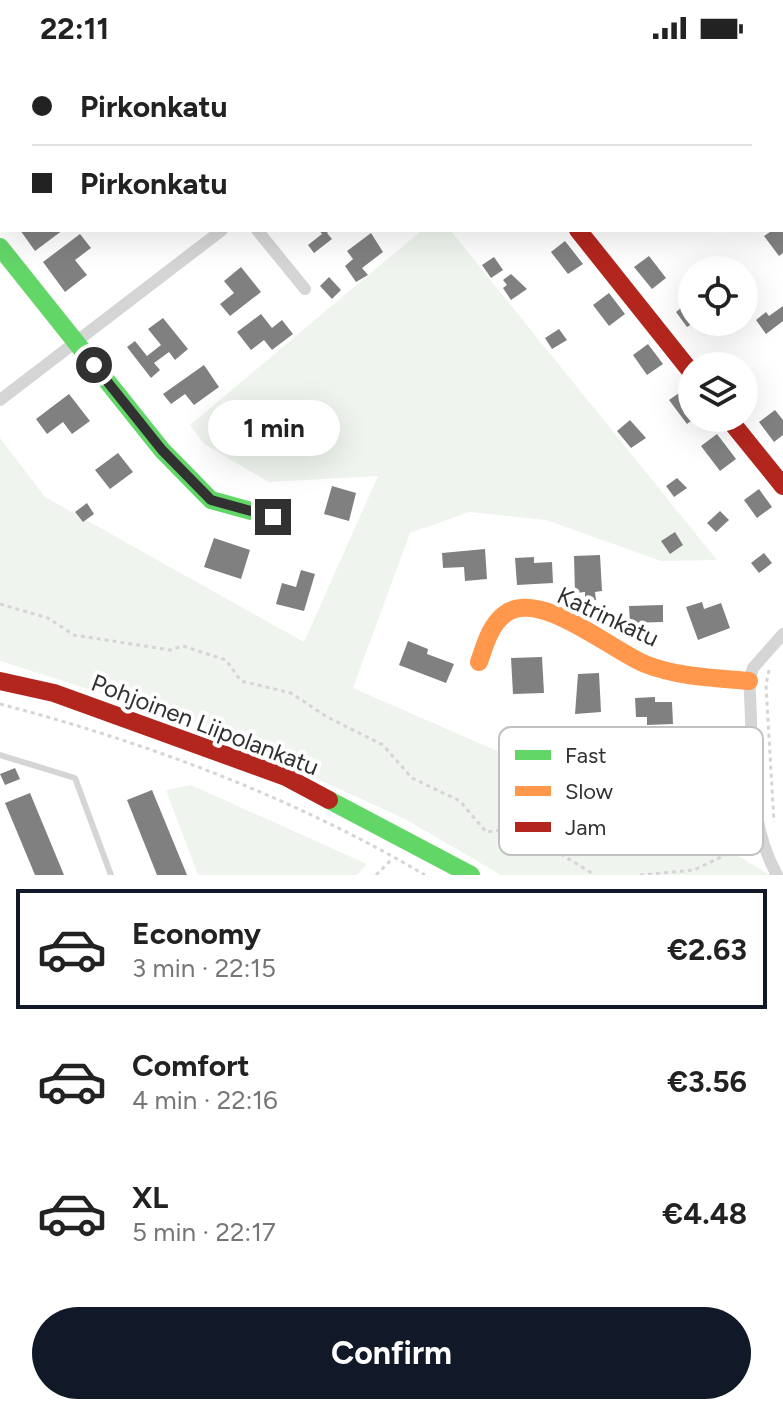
<!DOCTYPE html>
<meta charset="utf-8">
<style>
body{margin:0;font-family:Figtree,sans-serif;background:#f2f2f2;color:#222;height:100vh;display:flex;flex-direction:column;font-size:30px;white-space:nowrap}
*{box-sizing:border-box;margin:0}
p{font-size:26px;color:#767676}
.icon{flex:none;width:44px;height:44px;fill:none;stroke:currentColor;stroke-width:2;stroke-linecap:round;stroke-linejoin:round}
.map{position:relative;height:819px;overflow:hidden}
.details{display:flex;flex-direction:column;background:#fff;flex:1}
.details>*{flex:none}
.top-card{position:absolute;left:0px;top:0px;width:784px;height:176px;box-shadow:0 8px 32px #0002;display:grid;align-content:center;height:176px;padding:0 32px;background:#fff}
.buttons{position:absolute;left:678px;top:200px;display:grid;gap:16px}
.buttons a{display:grid;place-items:center;width:80px;height:80px;border-radius:50%;background:#fff;box-shadow:0 8px 32px #0002;font-size:40px}
.end{position:absolute;width:36px;height:36px;margin:-18px;border:10px solid #313131;background:#fff;box-shadow:0 0 0 4px #fff}
.from{border-radius:50%}
.bubble{position:absolute;height:56px;border-radius:28px;background:#fff;box-shadow:0 8px 32px #0002;font-size:26px;font-weight:700;line-height:56px;text-align:center}
.top-card b{display:flex;align-items:center;gap:28px;height:76px;font-size:30px}
.top-card b+b{border-top:2px solid #e0e0e0}
.top-card i{width:20px;height:20px;background:#222}
ul{padding:14px 0 0;list-style:none}
li{display:flex;align-items:center;gap:24px;height:120px;margin:0 16px 12px;padding:0 16px;border:4px solid transparent;border-radius:0px}
li div{flex:1}
li b{display:block;font-size:30px}
li em{font-style:normal;font-weight:700}
li.selected{border-color:#111827}
li>.icon{width:72px;height:72px;stroke-width:1.5}
.button{display:flex;gap:16px;margin-top:auto;padding:16px 32px}
.button a{flex:1;height:92px;border-radius:48px;background:#111827;color:#fff;font-size:32px;font-weight:700;line-height:92px;text-align:center}
.status{display:flex;justify-content:space-between;align-items:center;height:56px;padding:0 40px;background:#fff;direction:ltr}
.status svg{height:22px;fill:currentColor}
.map>svg:first-child{display:block}
.green{fill:#eff5ee}
.building{fill:#808080}
.lines{fill:none;stroke-linecap:round;stroke-linejoin:round}
.path{stroke:#d5d5d5;stroke-width:3;stroke-dasharray:4 4;stroke-linecap:butt}
.lane{stroke:#d5d5d5;stroke-width:6}
.street{stroke:#d5d5d5;stroke-width:12}
.fast{stroke:#63d668;stroke-width:18}
.slow{stroke:#ff974d;stroke-width:18}
.jam{stroke:#b3261e;stroke-width:18}
.route{stroke:#313131;stroke-width:10}
.labels{text-anchor:middle;stroke-width:8;stroke-linejoin:round;paint-order:stroke}
.street-label{font-size:24px;fill:#313131;stroke:#fff}
.key{fill:#fff;stroke:#c1c1c1;stroke-width:2}
.key-label{font-size:22px;fill:#313131}
</style>
<div class="status"><b>22:11</b><svg viewBox="0 0 49 12"><path d="M0 12V9h3v3zM5 12V6h3v6zM10 12V3h3v9zM15 12V0h3v12zM26 1h20v11H26zM47 4h2v5h-2z"/></svg></div>
<div class="map">
<svg width="783" height="819" viewBox="0 0 783 819">
<rect width="100%" height="100%" fill="#fff"/>
<g class="green">
<path d="M422,174H450L717,504L661,505L546,464L469,456L410,477L353,632L740,801L770,819H501L405,763L195,667L0,605V382L45,441L304,586L378,420L269,426L204,388L190,369Z"/>
<path d="M191,729L367,808L357,819H198L166,734Z"/>
</g>
<g class="building">
<path d="M20,174H63L35,195Z"/>
<path d="M319,174H330L327,177L332,183L314,197L308,189L322,178Z"/>
<path d="M773,174H783V197L779,200L764,180Z"/>
<path d="M371,177L383,196L362,212L368,219L356,226L345,210L353,203L347,195Z"/>
<path d="M80,178L91,192L75,204L87,219L65,236L43,206Z"/>
<path d="M565,185L583,208L568,218L551,196Z"/>
<path d="M649,200L666,222L652,233L634,211Z"/>
<path d="M494,201L503,214L491,222L482,209Z"/>
<path d="M241,211L261,236L230,260L220,248L234,237L224,225Z"/>
<path d="M511,218L527,233L511,244L503,232L507,229L503,224Z"/>
<path d="M329,221L341,234L332,243L320,230Z"/>
<path d="M609,237L625,258L609,270L593,249Z"/>
<path d="M687,247L692,254V268L687,271L676,256Z"/>
<path d="M783,250V265L766,278L756,264L766,256L769,260Z"/>
<path d="M261,258L272,272L282,264L293,278L272,294L264,284L251,294L237,276Z"/>
<path d="M163,262L188,293L175,304L169,296L154,307L160,314L151,322L127,291L135,285L147,300L161,289L148,273Z"/>
<path d="M559,273L567,284L552,293L545,282Z"/>
<path d="M648,288L663,308L647,319L633,299Z"/>
<path d="M204,309L219,331L194,349L185,338L171,348L163,338Z"/>
<path d="M686,332L692,340V362H695L687,368L669,344Z"/>
<path d="M69,338L90,365L72,378L63,366L47,378L36,363Z"/>
<path d="M775,354L783,364V379L774,386L759,366Z"/>
<path d="M630,364L646,382L631,392L617,375Z"/>
<path d="M717,378L736,403L720,415L701,390Z"/>
<path d="M118,397L133,416L110,433L95,414Z"/>
<path d="M677,422L687,432L674,441L666,430Z"/>
<path d="M332,430L356,437L349,465L324,458Z"/>
<path d="M759,433L772,451L757,462L744,444Z"/>
<path d="M87,447L94,458L83,466L75,456Z"/>
<path d="M720,455L729,464L716,476L707,467Z"/>
<path d="M675,476L683,489L670,498L661,485Z"/>
<path d="M214,482L250,494L241,523L204,511Z"/>
<path d="M485,493L487,523L465,525L464,511L443,512L442,497Z"/>
<path d="M764,497L772,507L759,517L751,507Z"/>
<path d="M600,499L602,535L595,536L596,544H585V536L575,537L574,500Z"/>
<path d="M534,501V507L552,506L553,527L517,529L515,502Z"/>
<path d="M301,514L315,518L304,555L276,548L282,527L296,531Z"/>
<path d="M702,546L704,553L721,547L730,572L698,584L686,551Z"/>
<path d="M663,549V566L630,567L629,550Z"/>
<path d="M408,585L428,593L427,598L454,608L446,627L399,609Z"/>
<path d="M542,601L544,637L513,638L511,602Z"/>
<path d="M599,617L601,656L575,658L578,618Z"/>
<path d="M655,641V646H672L673,668L647,669V661H636L635,642Z"/>
<path d="M15,712L20,723L5,729L0,718Z"/>
<path d="M152,734L187,819H157L127,744Z"/>
<path d="M30,737L64,819H35L5,747Z"/>
</g>
<g class="lines">
<g class="path">
<path d="M417,2L420,0"/>
<path d="M0,548L48,562L74,579L170,594L183,590L226,604L241,625L291,637L327,661L383,689L412,722L460,745L486,776L518,772L595,819"/>
<path d="M769,614L766,629L774,766"/>
<path d="M0,648C146,686 295,742 425,819"/>
<path d="M376,819L393,802"/>
<path d="M640,819L694,814L750,787"/>
</g>
<path class="lane" d="M0,699L75,722L111,819"/>
<g class="street">
<path d="M122,0L124,2"/>
<path d="M689,0L691,2"/>
<path d="M441,2L443,0"/>
<path d="M782,116L783,117"/>
<path d="M257,174L305,233"/>
<path d="M0,344L222,174"/>
<path d="M777,819C744,760 755,691 749,625L753,612L783,578"/>
</g>
<g class="fast">
<path d="M0,191L162,394L211,444L273,461"/>
<path d="M329,744L471,819"/>
</g>
<path class="slow" d="M479,606C485,589 490,569 505,558C540,532 612,595 645,608C678,621 714,622 749,625"/>
<g class="jam">
<path d="M578,174L692,317"/>
<path d="M728,362L783,430"/>
<path d="M0,625L54,637L286,721L329,744"/>
</g>
</g>
<g class="lines">
<path class="route" d="M94,309L162,394L211,444L273,461"/>
</g>
<g class="labels">
<g class="street-label">
<text transform="translate(608 561) rotate(25)" y="8">Katrinkatu</text>
<text transform="translate(205 669) rotate(21)" y="8">Pohjoinen Liipolankatu</text>
</g>
</g>
<rect x="499" y="671" width="264" height="128" rx="12" class="key"/>
<rect x="515" y="694" width="36" height="10" fill="#63d668"/>
<rect x="515" y="730" width="36" height="10" fill="#ff974d"/>
<rect x="515" y="766" width="36" height="10" fill="#b3261e"/>
<g class="key-label">
<text x="565" y="707">Fast</text>
<text x="565" y="743">Slow</text>
<text x="565" y="779">Jam</text>
</g>
</svg>
<div class="buttons">
<a><svg class="icon" aria-label="locate" viewBox="0 0 24 24"><circle cx="12" cy="12" r="6"/><path d="M12 2v4M12 18v4M2 12h4M18 12h4"/></svg></a>
<a><svg class="icon" aria-label="layers" viewBox="0 0 24 24"><path d="M12 4l9 5-9 5-9-5zM3 14l9 5 9-5"/></svg></a>
</div>
<i class="end from" style="left:94px;top:309px"></i>
<i class="end" style="left:273px;top:461px"></i>
<div class="bubble" style="left:208px;top:344px;width:132px">1 min</div>
<div class="top-card">
<b><i class="from"></i>Pirkonkatu</b>
<b><i></i>Pirkonkatu</b>
</div>
</div>
<section class="details">
<ul>
<li class="selected"><svg class="icon" aria-label="car" viewBox="0 0 24 24"><path d="M5 17H2v-5l4-1 3-4h7l3 4 3 1v5h-3M9 17h6M6 11h13"/><circle cx="7" cy="17" r="2"/><circle cx="17" cy="17" r="2"/></svg><div><b>Economy</b><p>3 min · 22:15</p></div><em>€2.63</em></li>
<li><svg class="icon" aria-label="car" viewBox="0 0 24 24"><path d="M5 17H2v-5l4-1 3-4h7l3 4 3 1v5h-3M9 17h6M6 11h13"/><circle cx="7" cy="17" r="2"/><circle cx="17" cy="17" r="2"/></svg><div><b>Comfort</b><p>4 min · 22:16</p></div><em>€3.56</em></li>
<li><svg class="icon" aria-label="car" viewBox="0 0 24 24"><path d="M5 17H2v-5l4-1 3-4h7l3 4 3 1v5h-3M9 17h6M6 11h13"/><circle cx="7" cy="17" r="2"/><circle cx="17" cy="17" r="2"/></svg><div><b>XL</b><p>5 min · 22:17</p></div><em>€4.48</em></li>
</ul>
<div class="button"><a>Confirm</a></div>
</section>
